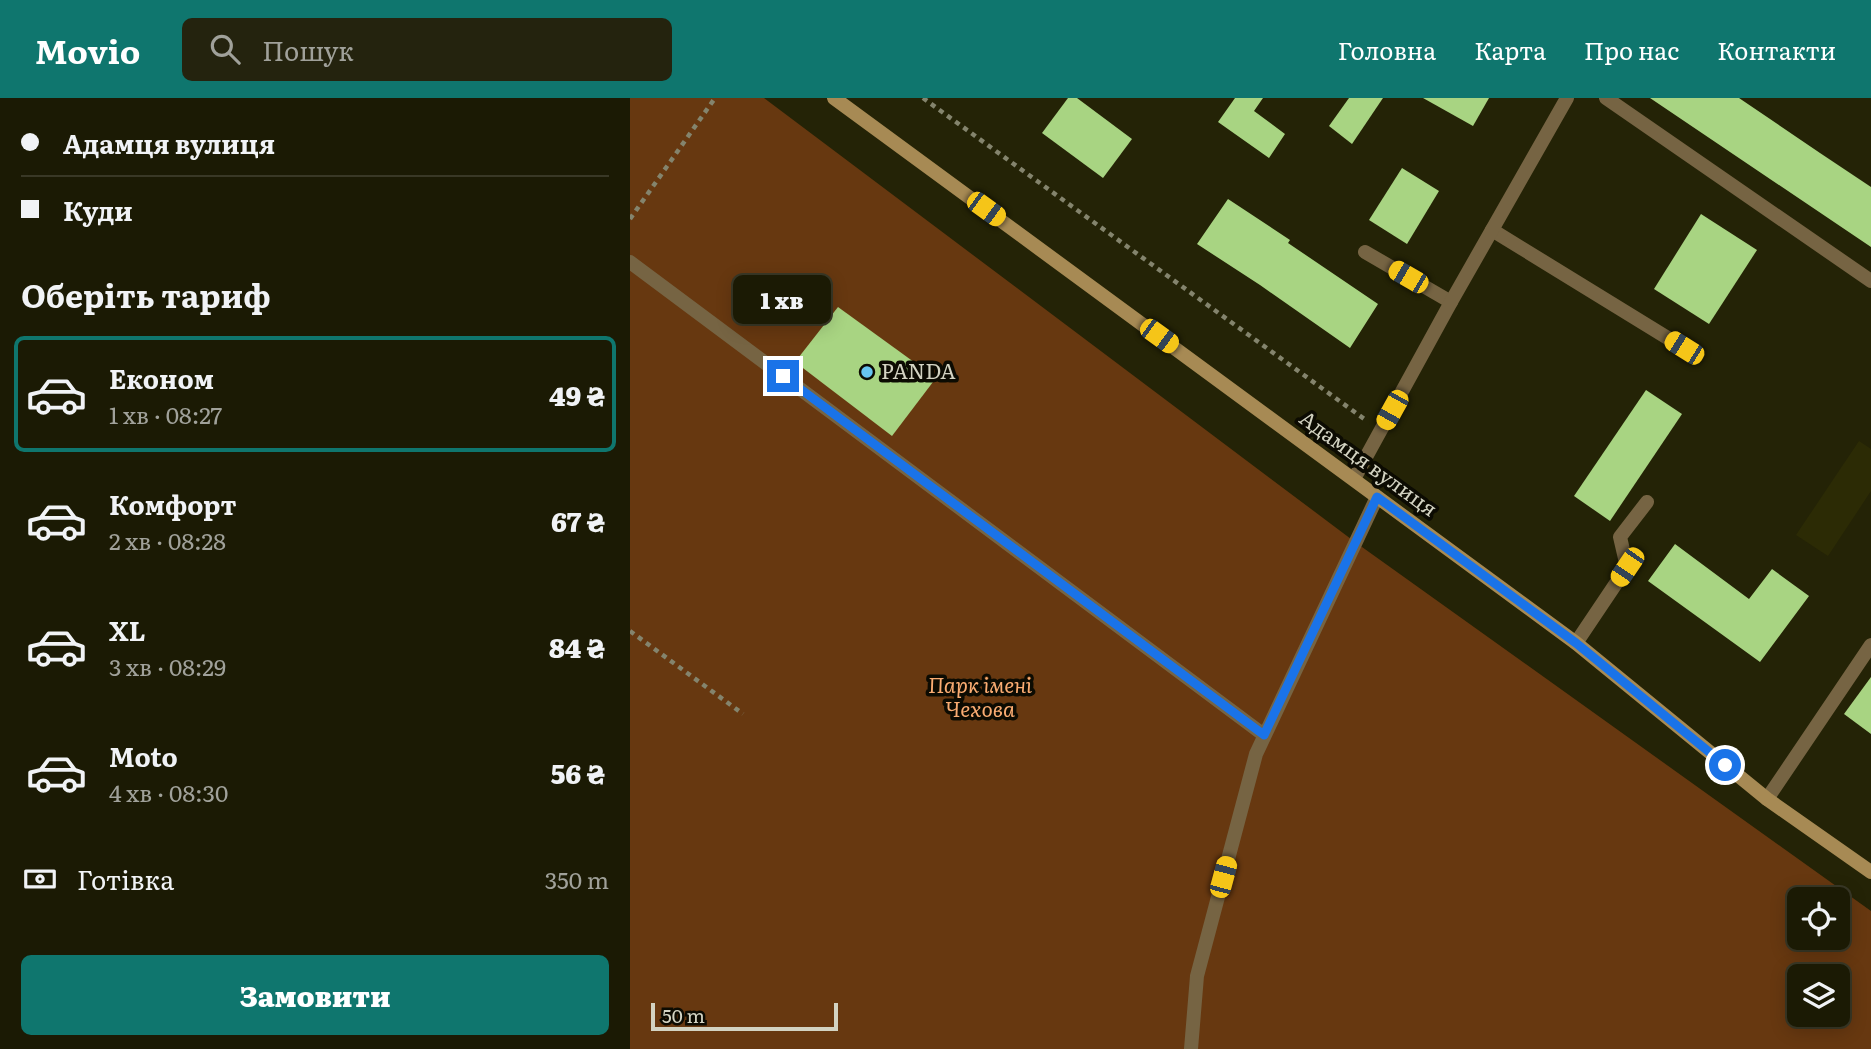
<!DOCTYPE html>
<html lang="uk">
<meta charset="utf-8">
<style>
body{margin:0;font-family:Literata,serif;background:#24230e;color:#f1f3f6;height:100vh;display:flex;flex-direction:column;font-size:26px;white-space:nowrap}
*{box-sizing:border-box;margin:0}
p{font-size:23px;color:#a0a19a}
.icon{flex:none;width:38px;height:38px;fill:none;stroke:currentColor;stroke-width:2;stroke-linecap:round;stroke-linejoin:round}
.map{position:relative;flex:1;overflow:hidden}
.drawer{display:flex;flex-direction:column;background:#1b1a04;width:630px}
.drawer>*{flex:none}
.top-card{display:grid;align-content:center;height:154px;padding:0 21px;background:#1b1a04}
.controls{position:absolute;left:1157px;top:789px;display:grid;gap:14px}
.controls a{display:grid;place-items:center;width:63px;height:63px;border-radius:10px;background:#1b1a04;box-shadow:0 4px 18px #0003,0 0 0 2px #393826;font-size:35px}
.scale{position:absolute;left:21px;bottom:18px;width:187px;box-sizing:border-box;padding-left:7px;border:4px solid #d3d3c2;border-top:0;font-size:19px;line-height:24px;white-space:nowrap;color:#d3d3c2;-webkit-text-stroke:5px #0c0b02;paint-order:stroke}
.end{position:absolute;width:32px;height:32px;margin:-16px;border:9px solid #1a73e8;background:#fff;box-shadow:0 0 0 4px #fff}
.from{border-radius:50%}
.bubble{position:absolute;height:49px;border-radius:10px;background:#1b1a04;box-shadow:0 4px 18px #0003,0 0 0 2px #393826;font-size:23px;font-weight:800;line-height:49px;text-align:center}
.car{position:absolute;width:21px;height:42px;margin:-21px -10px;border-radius:9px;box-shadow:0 0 5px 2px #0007;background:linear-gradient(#f5c518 24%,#345 0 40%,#f5c518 0 76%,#345 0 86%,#f5c518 0)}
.top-card b{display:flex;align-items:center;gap:24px;height:66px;font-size:26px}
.top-card b+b{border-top:2px solid #393826}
.top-card i{width:18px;height:18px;background:#f1f3f6}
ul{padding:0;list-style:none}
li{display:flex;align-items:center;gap:21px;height:116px;margin:0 14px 10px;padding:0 7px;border:4px solid transparent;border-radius:10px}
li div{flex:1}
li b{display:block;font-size:26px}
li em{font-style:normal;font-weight:800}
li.selected{border-color:#0f766e}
li>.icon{width:63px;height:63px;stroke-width:1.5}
h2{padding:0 21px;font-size:32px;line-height:84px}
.pay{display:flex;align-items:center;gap:18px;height:77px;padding:0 21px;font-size:26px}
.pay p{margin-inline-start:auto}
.cta{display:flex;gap:14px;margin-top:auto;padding:14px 21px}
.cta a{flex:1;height:80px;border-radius:10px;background:#0f766e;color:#fff;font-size:28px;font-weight:800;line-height:80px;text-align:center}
header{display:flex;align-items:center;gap:42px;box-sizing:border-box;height:98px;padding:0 35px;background:#0f766e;color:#fff}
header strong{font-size:33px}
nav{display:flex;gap:38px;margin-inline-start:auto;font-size:24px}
.search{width:490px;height:63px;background:#24230e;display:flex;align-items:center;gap:18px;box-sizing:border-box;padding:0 24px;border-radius:10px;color:#a0a19a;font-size:26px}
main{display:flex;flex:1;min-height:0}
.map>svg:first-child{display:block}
.built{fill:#2c2b05}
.green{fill:#673810;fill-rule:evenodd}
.building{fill:#a8d482}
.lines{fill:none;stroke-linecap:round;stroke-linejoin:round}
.path{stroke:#84846d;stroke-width:4.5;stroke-dasharray:5 5;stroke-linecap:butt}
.lane{stroke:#766443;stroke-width:14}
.street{stroke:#766443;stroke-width:14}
.secondary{stroke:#a78a54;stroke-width:14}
.route{stroke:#1a73e8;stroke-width:9}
.poi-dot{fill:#67c4f0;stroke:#0c0b02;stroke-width:2.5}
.labels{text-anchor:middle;stroke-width:7;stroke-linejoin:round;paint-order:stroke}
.poi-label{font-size:21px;fill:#d3d3c2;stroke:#0c0b02;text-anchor:start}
.street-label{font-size:21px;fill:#d3d3c2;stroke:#0c0b02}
.park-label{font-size:21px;font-style:italic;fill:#faac72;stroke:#0c0b02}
</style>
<header>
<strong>Movio</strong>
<div class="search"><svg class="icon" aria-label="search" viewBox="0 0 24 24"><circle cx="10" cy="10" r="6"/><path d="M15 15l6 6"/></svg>Пошук</div>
<nav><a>Головна</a><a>Карта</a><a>Про нас</a><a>Контакти</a></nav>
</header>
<main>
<section class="drawer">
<div class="top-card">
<b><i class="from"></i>Адамця вулиця</b>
<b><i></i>Куди</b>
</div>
<h2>Оберіть тариф</h2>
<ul>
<li class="selected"><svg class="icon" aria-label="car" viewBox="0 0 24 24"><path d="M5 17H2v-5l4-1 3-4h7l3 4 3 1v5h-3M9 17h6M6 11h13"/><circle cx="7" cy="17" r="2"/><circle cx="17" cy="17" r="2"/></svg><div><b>Економ</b><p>1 хв · 08:27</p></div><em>49 ₴</em></li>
<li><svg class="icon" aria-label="car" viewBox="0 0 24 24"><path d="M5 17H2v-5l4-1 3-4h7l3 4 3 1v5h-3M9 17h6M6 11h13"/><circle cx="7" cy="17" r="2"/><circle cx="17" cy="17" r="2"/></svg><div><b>Комфорт</b><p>2 хв · 08:28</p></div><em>67 ₴</em></li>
<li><svg class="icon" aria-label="car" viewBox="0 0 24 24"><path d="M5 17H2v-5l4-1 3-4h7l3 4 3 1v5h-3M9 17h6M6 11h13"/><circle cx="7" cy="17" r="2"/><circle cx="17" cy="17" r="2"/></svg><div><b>XL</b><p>3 хв · 08:29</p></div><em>84 ₴</em></li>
<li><svg class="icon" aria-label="car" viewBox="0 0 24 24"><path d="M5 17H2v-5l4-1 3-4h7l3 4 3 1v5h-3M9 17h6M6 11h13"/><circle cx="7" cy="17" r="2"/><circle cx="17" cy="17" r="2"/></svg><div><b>Moto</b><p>4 хв · 08:30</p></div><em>56 ₴</em></li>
</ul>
<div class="pay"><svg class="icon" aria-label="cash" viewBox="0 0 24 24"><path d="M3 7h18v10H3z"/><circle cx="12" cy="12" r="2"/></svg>Готівка<p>350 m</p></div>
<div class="cta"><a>Замовити</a></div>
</section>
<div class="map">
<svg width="1241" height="951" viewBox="0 0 1241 951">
<rect width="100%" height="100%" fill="#242306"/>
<path class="built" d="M1229,343L1241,351V393L1198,458L1166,437Z"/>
<path class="green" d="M0,0H134L725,444L1241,813V951H0ZM1169,802H1208V840H1169ZM1169,878H1208V917H1169Z"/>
<g class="building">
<path d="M438,0H447L502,41L473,80L412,35Z"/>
<path d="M605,0H633L624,13L655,36L639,60L588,24Z"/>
<path d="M719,0H753L722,46L699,28Z"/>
<path d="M793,0H859L843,28Z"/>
<path d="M1020,0H1109L1190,55L1241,89V149Z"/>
<path d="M772,70L809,93L777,146L739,122Z"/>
<path d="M598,101L660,142L658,145L748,206L720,250L630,187L567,146Z"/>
<path d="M1071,116L1127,152L1079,226L1024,191Z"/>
<path d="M208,209L306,280L262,338L165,264Z"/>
<path d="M1016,292L1052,316L980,423L944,398Z"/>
<path d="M1045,446L1119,501L1142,471L1179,498L1130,564L1018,483Z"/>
<path d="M1241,579V636L1214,616Z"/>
</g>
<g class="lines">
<g class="path">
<path d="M293,0L737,323"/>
<path d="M0,121L85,0"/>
<path d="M0,533L113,616"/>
</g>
<g class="lane">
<path d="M976,0L1241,183"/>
<path d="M862,132L1054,250"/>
<path d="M735,154L821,204"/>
<path d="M0,164L634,637"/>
<path d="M946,545L997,469L990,439L1017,404"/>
<path d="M1137,701L1241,547"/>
<path d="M561,951L567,878L626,656L747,399"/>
</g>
<path class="street" d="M724,381L821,204L937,0"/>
<path class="secondary" d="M204,0L946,545L1137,701L1241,774"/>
</g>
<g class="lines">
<path class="route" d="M153,278L634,637L747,399L946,545L1095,667"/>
</g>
<circle class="poi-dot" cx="237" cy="274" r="7"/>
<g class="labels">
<g class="poi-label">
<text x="251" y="281">PANDA</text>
</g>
<g class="street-label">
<text transform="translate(738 366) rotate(36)" y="7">Адамця вулиця</text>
</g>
<g class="park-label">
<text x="350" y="595">Парк імені<tspan x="350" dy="24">Чехова</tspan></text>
</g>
</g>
</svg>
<div class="controls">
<a><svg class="icon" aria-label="locate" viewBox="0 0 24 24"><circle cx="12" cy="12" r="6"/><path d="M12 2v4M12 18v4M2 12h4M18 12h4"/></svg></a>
<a><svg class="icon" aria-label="layers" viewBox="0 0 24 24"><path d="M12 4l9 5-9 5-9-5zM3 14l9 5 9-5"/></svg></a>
</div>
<div class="scale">50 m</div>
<i class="end from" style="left:1095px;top:667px"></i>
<i class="end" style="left:153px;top:278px"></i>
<div class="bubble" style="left:103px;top:177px;width:98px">1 хв</div>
<i class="car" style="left:356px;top:111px;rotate:126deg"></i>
<i class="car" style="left:778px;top:179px;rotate:300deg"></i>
<i class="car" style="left:529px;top:238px;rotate:126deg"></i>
<i class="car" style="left:1054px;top:250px;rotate:302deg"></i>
<i class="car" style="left:762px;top:312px;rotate:209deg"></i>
<i class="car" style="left:997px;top:469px;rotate:214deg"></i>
<i class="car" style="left:593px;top:779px;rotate:15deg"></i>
</div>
</main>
